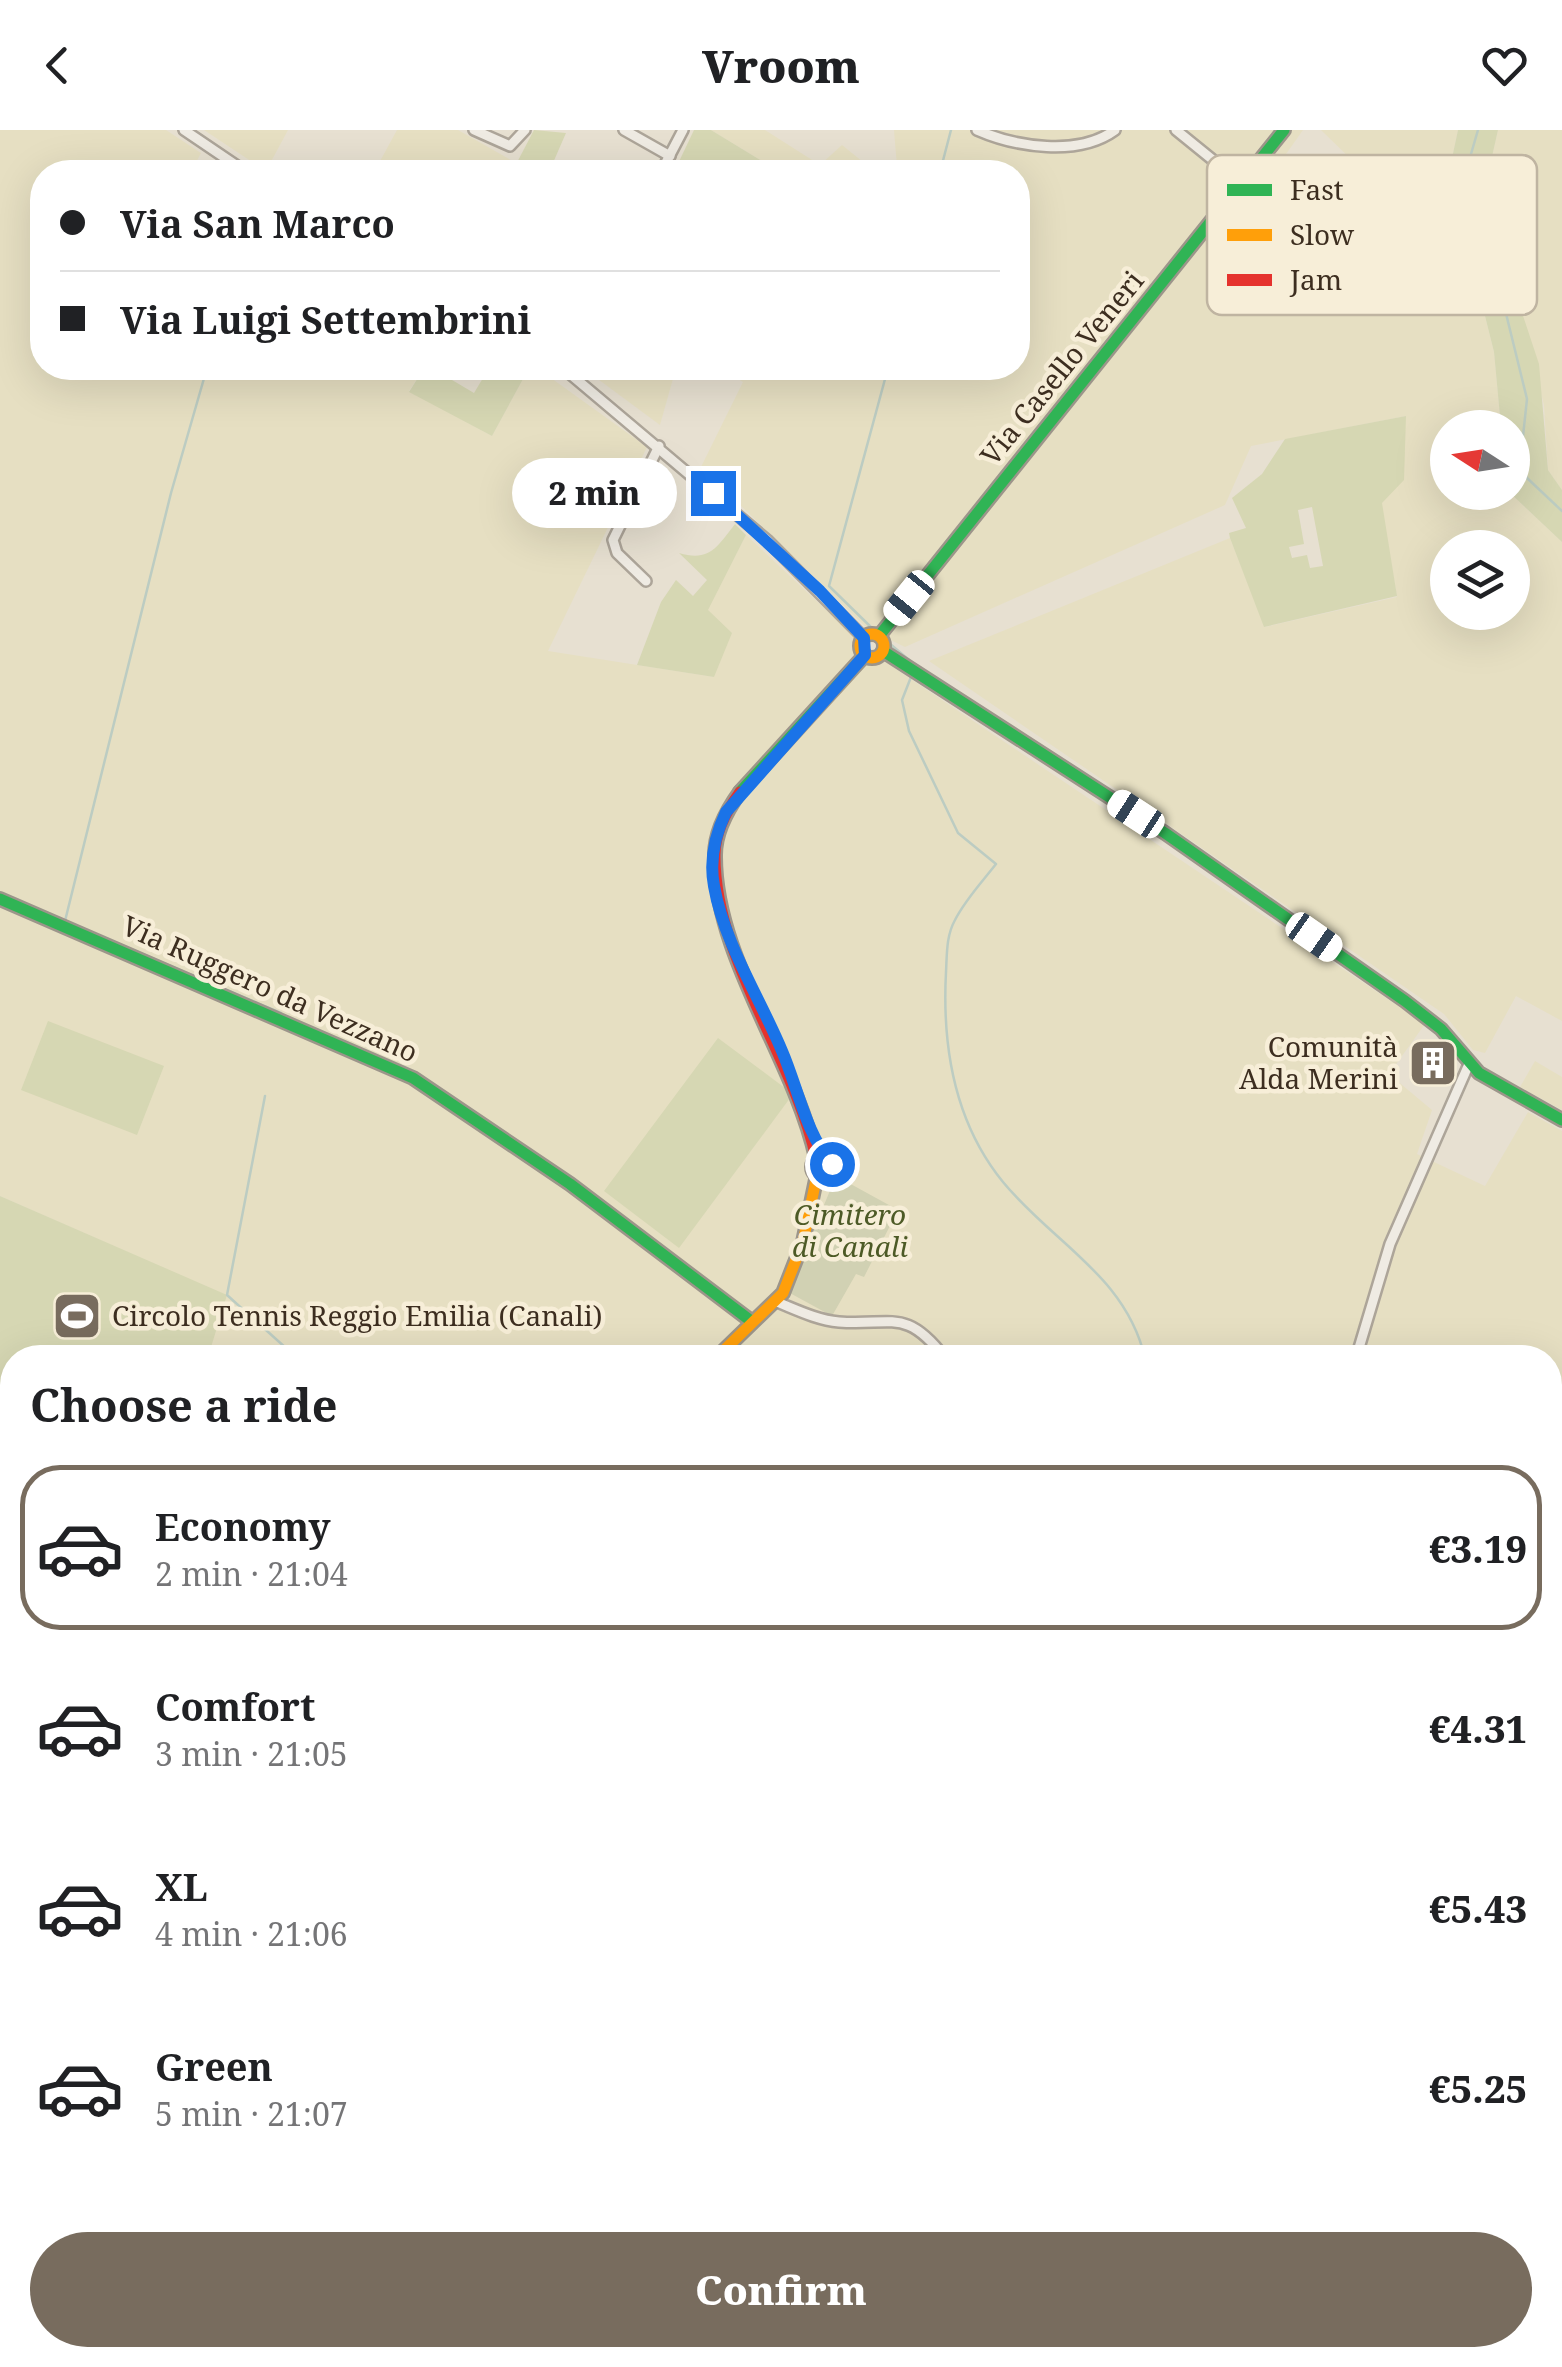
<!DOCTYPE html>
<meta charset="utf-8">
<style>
body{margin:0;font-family:"Noto Serif",serif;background:#f6f6f6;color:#202124;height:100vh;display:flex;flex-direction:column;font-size:38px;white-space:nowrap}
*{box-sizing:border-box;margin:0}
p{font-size:32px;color:#757577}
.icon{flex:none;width:55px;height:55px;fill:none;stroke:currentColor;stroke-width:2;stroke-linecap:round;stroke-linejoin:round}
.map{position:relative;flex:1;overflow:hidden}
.panel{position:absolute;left:0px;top:1215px;width:1562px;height:1022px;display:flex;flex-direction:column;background:#fff;border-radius:40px 40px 0 0;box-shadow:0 10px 40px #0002}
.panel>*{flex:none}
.banner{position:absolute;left:30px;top:30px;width:1000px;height:220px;border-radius:40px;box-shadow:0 10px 40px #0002;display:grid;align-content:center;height:220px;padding:0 30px;background:#fff}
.needle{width:65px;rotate:282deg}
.tools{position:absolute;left:1430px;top:280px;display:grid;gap:20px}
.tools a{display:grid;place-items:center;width:100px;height:100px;border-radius:50%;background:#fff;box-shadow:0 10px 40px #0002;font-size:50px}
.end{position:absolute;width:45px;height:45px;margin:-22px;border:12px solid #1a73e8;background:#fff;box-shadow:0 0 0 5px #fff}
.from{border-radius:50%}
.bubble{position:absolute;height:70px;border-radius:35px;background:#fff;box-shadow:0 10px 40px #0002;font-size:32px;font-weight:800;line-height:70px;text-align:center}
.car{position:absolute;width:30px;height:60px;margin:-30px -15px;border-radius:12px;box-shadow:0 0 8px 2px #0007;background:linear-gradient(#fff 24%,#345 0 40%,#fff 0 76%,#345 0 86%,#fff 0)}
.banner b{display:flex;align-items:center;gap:35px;height:95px;font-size:38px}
.banner b+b{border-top:2px solid #e0e0e0}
.banner i{width:25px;height:25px;background:#202124}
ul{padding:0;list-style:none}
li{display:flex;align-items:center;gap:30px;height:165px;margin:0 20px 15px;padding:0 10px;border:5px solid transparent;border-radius:40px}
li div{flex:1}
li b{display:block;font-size:38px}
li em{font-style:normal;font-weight:800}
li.on{border-color:#786c5e}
li>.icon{width:90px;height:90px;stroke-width:1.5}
h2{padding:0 30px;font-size:45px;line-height:120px}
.action{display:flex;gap:20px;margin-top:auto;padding:20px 30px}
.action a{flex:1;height:115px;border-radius:60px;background:#786c5e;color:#fff;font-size:40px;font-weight:800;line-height:115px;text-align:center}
header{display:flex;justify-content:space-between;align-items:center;height:130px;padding:0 30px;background:#fff;font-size:45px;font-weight:800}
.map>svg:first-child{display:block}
.farmland{fill:#e6dfc2;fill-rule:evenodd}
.green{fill:#d6d7b3;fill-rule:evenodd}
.cemetery{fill:#d1d1b3}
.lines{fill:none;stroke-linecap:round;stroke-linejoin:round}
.stream{stroke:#bcccc2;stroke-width:2.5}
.street-casing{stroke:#ada599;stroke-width:14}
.fast-casing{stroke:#9c958a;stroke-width:16}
.slow-casing{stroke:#9c958a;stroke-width:16}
.jam-casing{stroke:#9c958a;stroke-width:16}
.street{stroke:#efebe3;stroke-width:9}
.fast{stroke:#30b455;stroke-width:11}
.slow{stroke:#ff9f0a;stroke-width:11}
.jam{stroke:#e5322d;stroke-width:11}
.route{stroke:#1a73e8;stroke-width:12}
.labels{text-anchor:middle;stroke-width:9;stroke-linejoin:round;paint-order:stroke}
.street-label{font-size:28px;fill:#3d2e20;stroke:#f7eed8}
.poi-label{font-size:28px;fill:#3d2e20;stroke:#f7eed8;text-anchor:end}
.park-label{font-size:28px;font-style:italic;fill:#4d5a26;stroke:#f7eed8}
.key{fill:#f7eed8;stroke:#bfb4a1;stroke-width:2.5}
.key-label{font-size:28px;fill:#3d2e20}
</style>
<header><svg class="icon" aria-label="back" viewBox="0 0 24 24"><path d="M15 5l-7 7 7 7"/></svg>Vroom<svg class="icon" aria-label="heart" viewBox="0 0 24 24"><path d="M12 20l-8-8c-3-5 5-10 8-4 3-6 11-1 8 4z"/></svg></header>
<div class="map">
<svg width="1562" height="2237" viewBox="0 0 1562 2237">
<rect width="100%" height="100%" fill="#e7e0d1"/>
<g class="farmland">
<path d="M0,0H166L201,23L191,42H42V238H424L409,261L492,306L529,238H537L647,317L548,521L714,547L707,480L746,405L872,523L1425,894L1389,944L1432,980L1417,1024L1485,1056L1528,982L1562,1001V2057L1550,2045V1228L132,1227L177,1144L0,1066Z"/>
<path d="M204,0H288L266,41Z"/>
<path d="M397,0H458L516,33L512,42H356L363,30L379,33Z"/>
<path d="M711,0H765L820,35L842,15L873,40L897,37L894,0H1303L1224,112L1291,177L1396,73L1321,0H1458L1449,42L1494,222L1501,297L1448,298V362L1510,363L1562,412V891L1516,866L1485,923L1473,920L1444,884L929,531L1230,408L1265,497L1397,467L1381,373L1406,286L1251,316L1225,375L905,517L868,499L701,337L743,252L720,238H1018V42H780ZM1448,418H1512V482H1448Z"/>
<path d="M1498,0H1562V360L1548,340L1544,275L1506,124L1488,80L1487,49Z"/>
<path d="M583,238H676L660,295Z"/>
<path d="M1535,931L1562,947V980L1520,957Z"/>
<path d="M0,1878L12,1885V2082L0,2073Z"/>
<path d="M1550,2057L1562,2070V2237H1286L1273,2225H1550Z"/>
<path d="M190,2225H381L398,2237H184Z"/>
<path d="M575,2225H1269L1281,2237H586Z"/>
</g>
<g class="green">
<path d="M534,0L566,3L549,42H512Z"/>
<path d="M694,0H711L780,42H674Z"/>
<path d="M1458,0H1498L1487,49L1488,80L1539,234L1548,340L1562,360V412L1510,363L1512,298L1501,297L1494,222L1449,42Z"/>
<path d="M424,238H451L447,247L474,263L489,238H529L492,306L409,262Z"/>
<path d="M1406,286L1404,350L1382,373L1397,466L1264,497L1230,408L1229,403L1246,398L1232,368L1262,344L1285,309ZM1312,377L1323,436L1310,438L1307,425L1292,428L1289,417L1304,414L1298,380Z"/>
<path d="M735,394L746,405L708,480L732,503L714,547L637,535L661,472L676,450L693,466L707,450L679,423C710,432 717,417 735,394Z"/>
<path d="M48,891L164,936L137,1005L21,960Z"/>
<path d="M718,908L793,964L679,1118L604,1061Z"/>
<path d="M0,1066L227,1165L208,1227L12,1228V1326L0,1321Z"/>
<path d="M12,1573V1855L0,1848V1595Z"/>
</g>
<path class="cemetery" d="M836,1046L898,1080L864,1147L856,1144L832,1186L788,1162Z"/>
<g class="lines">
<g class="stream">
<path d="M1478,0L1462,55L1498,151L1527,269L1520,334L1527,348L1562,381"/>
<path d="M940,42L951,0"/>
<path d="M207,238L171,363L65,791L281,883"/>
<path d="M877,503L829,456L888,238"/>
<path d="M883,508L915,535"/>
<path d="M911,547L902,570L909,601L958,703L996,734C982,752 965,770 955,790C946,806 947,825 946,842C942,917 954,992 1003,1052C1053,1113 1126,1146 1145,1228"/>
<path d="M265,966L227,1165L297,1228"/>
</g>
<g class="street-casing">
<g id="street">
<path d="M184,0L246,42"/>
<path d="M474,0L510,16L525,0"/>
<path d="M624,0L670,26"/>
<path d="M977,0C1016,17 1078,27 1115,0"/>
<path d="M1176,0L1240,52"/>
<path d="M661,42L683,0"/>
<path d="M563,238L767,410L864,508"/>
<path d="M646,451L617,423L613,410L659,316"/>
<path d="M777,1172C797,1180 817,1190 839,1192C892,1196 906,1177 945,1228"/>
<path d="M1356,1228L1390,1114L1469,934"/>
<path d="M0,1327L12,1333"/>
<path d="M0,1455L12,1463"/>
<path d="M0,2112L12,2095"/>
<path d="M0,2232L7,2237"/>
<path d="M24,2237L38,2225"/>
</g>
</g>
<g class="fast-casing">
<g id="fast">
<path d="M879,506L1284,0"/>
<path d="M883,521L1165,703L1405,871L1441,899L1479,943L1562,990"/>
<path d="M740,662L865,525"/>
<path d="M0,769L413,948L570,1054L751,1191"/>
<circle cx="822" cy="1037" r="10"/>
<path d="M0,1860L12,1867"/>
<path d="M569,2225L580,2237"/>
<path d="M146,2237L153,2225"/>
</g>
</g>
<g class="slow-casing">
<g id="slow">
<circle cx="872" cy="516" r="12"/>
<path d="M716,1228L783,1163L803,1112L817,1045"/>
</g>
</g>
<g class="jam-casing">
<path id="jam" d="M740,662C727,680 715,702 715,725C714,827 794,928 816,1028"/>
</g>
<use href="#street" class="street"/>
<use href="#fast" class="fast"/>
<use href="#slow" class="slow"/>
<use href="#jam" class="jam"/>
</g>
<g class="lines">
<path class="route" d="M713,363L820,461L864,508L865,525L726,682C715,705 709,730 714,756C724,813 760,868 782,921C798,958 806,1004 832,1034"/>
</g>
<defs>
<g id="building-square" transform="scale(2.5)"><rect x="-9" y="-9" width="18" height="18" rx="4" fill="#786c5e" stroke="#f7eed8"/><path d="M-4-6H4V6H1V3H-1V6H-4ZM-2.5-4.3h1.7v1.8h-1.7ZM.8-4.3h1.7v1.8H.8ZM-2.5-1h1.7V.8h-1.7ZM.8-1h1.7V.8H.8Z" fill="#fff"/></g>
<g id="stadium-square" transform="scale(2.5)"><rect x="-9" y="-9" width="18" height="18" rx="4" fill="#786c5e" stroke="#f7eed8"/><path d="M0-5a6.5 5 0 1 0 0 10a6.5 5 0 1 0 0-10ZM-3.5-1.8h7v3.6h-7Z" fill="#fff"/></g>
</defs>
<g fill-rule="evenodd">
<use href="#building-square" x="1433" y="933"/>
<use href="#stadium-square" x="77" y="1186"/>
</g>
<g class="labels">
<g class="street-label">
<text transform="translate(1062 238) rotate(-51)" y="10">Via Casello Veneri</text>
<text transform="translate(270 859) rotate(24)" y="10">Via Ruggero da Vezzano</text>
</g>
<g class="poi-label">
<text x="1398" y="927">Comunità<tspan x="1398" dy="32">Alda Merini</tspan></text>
<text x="112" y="1196" text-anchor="start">Circolo Tennis Reggio Emilia (Canali)</text>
</g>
<g class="park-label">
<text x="850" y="1095">Cimitero<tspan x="850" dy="32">di Canali</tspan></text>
</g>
</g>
<rect x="1207" y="25" width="330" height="160" rx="15" class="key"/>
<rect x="1227" y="54" width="45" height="12" fill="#30b455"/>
<rect x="1227" y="99" width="45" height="12" fill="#ff9f0a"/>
<rect x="1227" y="144" width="45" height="12" fill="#e5322d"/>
<g class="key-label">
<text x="1290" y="70">Fast</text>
<text x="1290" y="115">Slow</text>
<text x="1290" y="160">Jam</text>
</g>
</svg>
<div class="tools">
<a><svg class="needle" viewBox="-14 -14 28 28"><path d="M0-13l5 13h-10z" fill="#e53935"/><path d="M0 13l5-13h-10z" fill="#757577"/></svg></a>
<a><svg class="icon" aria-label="layers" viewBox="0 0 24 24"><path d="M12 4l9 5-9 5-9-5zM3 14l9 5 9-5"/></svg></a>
</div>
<i class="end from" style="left:832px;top:1034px"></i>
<i class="end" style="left:713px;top:363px"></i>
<div class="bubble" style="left:512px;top:328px;width:165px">2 min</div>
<i class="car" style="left:909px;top:468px;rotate:219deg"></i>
<i class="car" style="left:1136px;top:684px;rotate:303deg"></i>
<i class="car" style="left:1314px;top:807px;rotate:125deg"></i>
<div class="banner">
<b><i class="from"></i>Via San Marco</b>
<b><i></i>Via Luigi Settembrini</b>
</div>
<section class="panel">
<h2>Choose a ride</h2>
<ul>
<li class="on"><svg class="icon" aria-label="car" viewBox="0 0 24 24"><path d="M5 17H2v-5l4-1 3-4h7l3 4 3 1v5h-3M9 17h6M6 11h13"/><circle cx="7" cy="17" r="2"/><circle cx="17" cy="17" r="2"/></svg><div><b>Economy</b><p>2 min · 21:04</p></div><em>€3.19</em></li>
<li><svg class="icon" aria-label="car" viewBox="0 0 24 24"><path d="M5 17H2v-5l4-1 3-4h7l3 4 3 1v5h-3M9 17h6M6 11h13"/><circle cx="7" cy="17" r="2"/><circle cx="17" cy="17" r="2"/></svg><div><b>Comfort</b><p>3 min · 21:05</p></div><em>€4.31</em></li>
<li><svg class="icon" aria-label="car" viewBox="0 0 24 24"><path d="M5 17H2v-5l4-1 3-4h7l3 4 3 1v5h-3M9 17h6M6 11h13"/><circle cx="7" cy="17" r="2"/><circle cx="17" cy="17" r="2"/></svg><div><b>XL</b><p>4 min · 21:06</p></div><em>€5.43</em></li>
<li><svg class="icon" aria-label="car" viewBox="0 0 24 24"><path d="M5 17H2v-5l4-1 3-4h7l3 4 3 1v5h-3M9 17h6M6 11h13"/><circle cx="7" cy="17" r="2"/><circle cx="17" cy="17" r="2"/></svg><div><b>Green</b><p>5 min · 21:07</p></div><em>€5.25</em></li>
</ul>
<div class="action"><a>Confirm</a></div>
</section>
</div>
